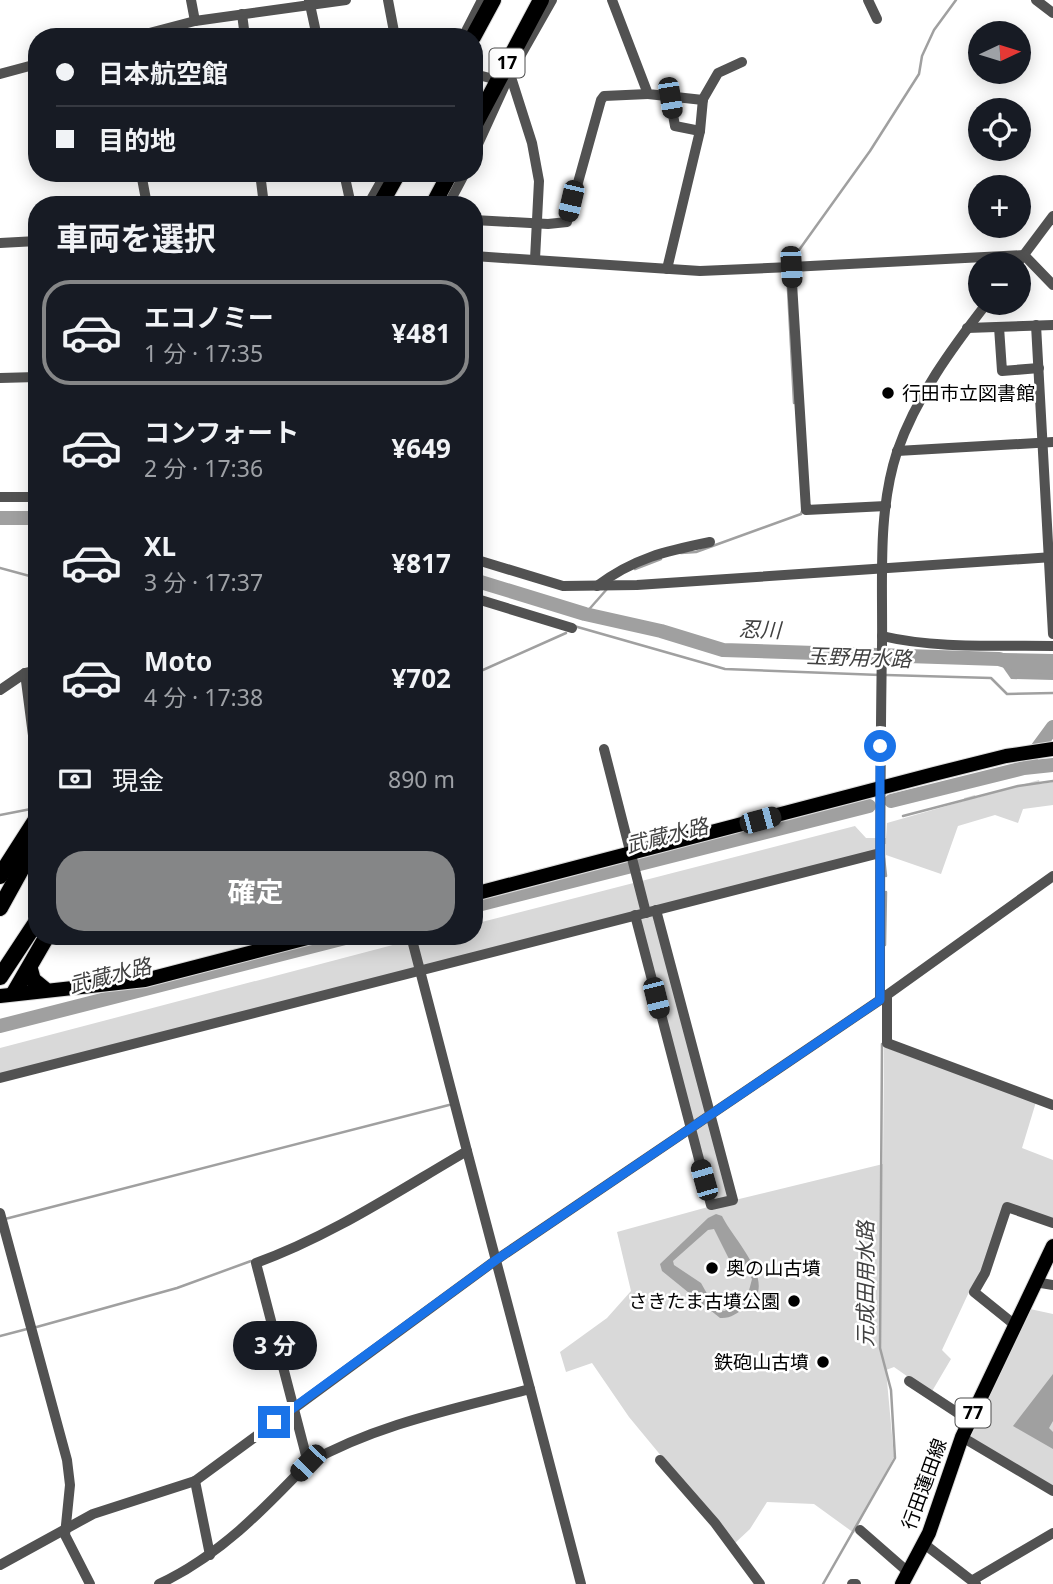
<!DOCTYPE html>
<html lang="ja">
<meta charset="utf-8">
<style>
body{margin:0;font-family:"Noto Sans","Noto Sans JP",sans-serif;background:#242831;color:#f1f3f6;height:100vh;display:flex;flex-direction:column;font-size:26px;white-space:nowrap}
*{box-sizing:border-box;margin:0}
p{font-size:23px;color:#9ea1a6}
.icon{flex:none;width:38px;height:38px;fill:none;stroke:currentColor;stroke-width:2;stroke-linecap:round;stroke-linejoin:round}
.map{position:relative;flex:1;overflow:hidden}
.sheet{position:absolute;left:28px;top:196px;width:455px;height:749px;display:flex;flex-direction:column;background:#171b24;border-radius:28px;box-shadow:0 4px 18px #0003}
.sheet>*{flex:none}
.banner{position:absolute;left:28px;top:28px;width:455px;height:154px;border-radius:28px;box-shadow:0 4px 18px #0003;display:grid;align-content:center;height:154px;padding:0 28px;background:#171b24}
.needle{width:46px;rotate:86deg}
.controls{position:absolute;left:968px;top:21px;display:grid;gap:14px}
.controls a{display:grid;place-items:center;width:63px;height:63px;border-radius:50%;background:#171b24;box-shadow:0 4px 18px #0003;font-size:35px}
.end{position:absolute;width:32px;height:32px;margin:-16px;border:9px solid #1a73e8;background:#fff;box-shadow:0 0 0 4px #fff}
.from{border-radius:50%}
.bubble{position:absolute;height:49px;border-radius:24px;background:#171b24;box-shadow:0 4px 18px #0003;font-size:23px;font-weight:700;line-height:49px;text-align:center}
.car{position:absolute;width:21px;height:42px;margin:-21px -10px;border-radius:9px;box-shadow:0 0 5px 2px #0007;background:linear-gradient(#222 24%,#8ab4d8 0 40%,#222 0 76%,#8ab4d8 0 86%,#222 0)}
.banner b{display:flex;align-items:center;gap:24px;height:66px;font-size:26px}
.banner b+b{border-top:2px solid #363941}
.banner i{width:18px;height:18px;background:#f1f3f6}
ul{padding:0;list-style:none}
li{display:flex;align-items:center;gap:21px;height:105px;margin:0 14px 10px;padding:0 14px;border:4px solid transparent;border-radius:28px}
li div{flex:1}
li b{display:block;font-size:26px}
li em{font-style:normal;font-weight:700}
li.current{border-color:#858687}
li>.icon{width:63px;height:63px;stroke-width:1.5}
h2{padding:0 28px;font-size:32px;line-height:84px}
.pay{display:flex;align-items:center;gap:18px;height:77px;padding:0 28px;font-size:26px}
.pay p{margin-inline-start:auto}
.action{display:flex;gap:14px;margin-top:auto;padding:14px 28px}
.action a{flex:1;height:80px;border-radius:28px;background:#858687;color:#fff;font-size:28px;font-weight:700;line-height:80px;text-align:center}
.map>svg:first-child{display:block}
.green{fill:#d9d9d9}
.water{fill:#a0a0a0;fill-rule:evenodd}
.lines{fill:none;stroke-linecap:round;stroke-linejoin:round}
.stream{stroke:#a0a0a0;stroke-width:2.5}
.river{stroke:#a0a0a0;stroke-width:14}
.major-casing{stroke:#dbdbdb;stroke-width:16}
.highway-casing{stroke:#dbdbdb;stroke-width:18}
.minor{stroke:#525252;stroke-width:10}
.major{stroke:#000;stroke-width:14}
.highway{stroke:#000;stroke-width:16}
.route{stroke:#1a73e8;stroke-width:9}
.poi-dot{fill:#000;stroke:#fff;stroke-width:2.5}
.labels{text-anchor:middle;stroke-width:5;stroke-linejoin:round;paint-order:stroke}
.shield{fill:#fff;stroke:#4c4c4c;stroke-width:2}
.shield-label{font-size:18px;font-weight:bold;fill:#000}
.poi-label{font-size:19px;fill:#000;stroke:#fff;text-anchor:start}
.street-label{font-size:19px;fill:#000;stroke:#fff}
.water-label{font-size:21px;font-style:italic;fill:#414141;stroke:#fff}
</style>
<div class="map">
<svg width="1053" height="1584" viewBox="0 0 1053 1584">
<rect width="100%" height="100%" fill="#fff"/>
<g class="green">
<path d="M1039,780L1040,784L1053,782V805L1023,809L1018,823L995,815L958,826L941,874L886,855V844H876V851L659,907L735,1200L883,1164L884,1047L1036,1102L1022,1148L1053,1160V1220L1006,1203L983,1274L969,1292L942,1350L951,1359L931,1393L894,1367L886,1370L894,1457L854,1533L814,1504L767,1502L750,1529L734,1544L629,1417L592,1363L566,1372L560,1352L607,1318L631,1291L617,1232L708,1207L632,914L0,1076V1048L427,936H474V924L855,826L866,838H886L887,823L964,801V798L975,795L976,798Z"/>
<path d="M1030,1309L1053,1314V1488L969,1437Z"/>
</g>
<g class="water">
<path d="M1002,653L1053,654V680L1011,679L1002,666Z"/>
<path d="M716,1214L722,1216C734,1241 782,1286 745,1308C737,1313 730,1319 720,1318L662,1271L660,1264L708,1218ZM714,1229L730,1261L732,1257L744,1259L743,1264L752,1279L746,1302L724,1311L714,1306L701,1283L674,1265L673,1261L708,1230Z"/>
<path d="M1053,1374V1421L1049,1428L1053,1432V1449L1013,1426Z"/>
</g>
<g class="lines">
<g class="stream">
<path d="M789,264L870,151L919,74L922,56L934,30L956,0"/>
<path d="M787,271L794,403"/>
<path d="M681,553L696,552L801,514L802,511"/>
<path d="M0,568L37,578"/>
<path d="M635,569L661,559"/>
<path d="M585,614L607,589"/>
<path d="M574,626L725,669L880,675"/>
<path d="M474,674L566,633"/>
<path d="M886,675L991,678L1007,694L1053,693"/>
<path d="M0,815L36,808"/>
<path d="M903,816L1018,786L1053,781"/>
<path d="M884,858L886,876"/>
<path d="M885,945L886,892"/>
<path d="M5,1219L449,1105"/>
<path d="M33,1328L177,1288L251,1261"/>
<path d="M0,1336L27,1329"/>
<path d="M823,1584L895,1458L891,1390L880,1348L882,1044"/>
</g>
<g class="river">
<path d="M0,518H37"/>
<path d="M474,580L585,614L661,631L723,650L999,659L1022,666L1053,667"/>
<path d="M1031,757L1053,727"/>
<path d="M891,801L1024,768L1053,765"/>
<path d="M474,906L869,806"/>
<path d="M0,1026L353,936"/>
</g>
<g class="major-casing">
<g id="major">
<path d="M474,894L934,774L1006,756L1053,749"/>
<path d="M0,996L145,980L315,936"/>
<path d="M902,1584L929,1533L962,1437L1053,1246"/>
</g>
</g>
<g class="highway-casing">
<g id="highway">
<path d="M473,37L493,0"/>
<path d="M474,126L541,0"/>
<path d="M380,205L398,173"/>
<path d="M433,205L450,173"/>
<path d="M0,876L37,818"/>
<path d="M0,908L37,841"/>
<path d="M30,969L33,980L44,989"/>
<path d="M0,977L37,921"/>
<path d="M14,993L47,936"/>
</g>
</g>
<g class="minor">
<path d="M191,0L195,21"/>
<path d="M309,0L317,37"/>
<path d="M388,0L395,37"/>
<path d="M612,0L648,94L703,100"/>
<path d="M868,0L877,19"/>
<path d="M1036,0L1053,13"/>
<path d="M242,14L245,37"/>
<path d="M134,37L195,21L346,0"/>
<path d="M463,37L482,0"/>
<path d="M0,74L37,64"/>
<path d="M474,74L494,79"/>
<path d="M670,98L675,126L700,131"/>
<path d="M474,153L510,74"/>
<path d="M141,173L147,205"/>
<path d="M260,173L264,205"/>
<path d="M344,173L351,205"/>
<path d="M368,205L386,173"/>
<path d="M448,205L465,173"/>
<path d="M474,220L548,224L567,222L601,100L604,96L648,94"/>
<path d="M0,243L37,241"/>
<path d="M474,256L700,271L791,267"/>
<path d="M535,259L539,181L532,143L510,74L552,0"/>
<path d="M1017,264L1053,216"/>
<path d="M667,269L700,131L703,99L718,73L742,62"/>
<path d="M1036,325L1053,634"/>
<path d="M999,327L1002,371L1039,368"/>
<path d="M967,328L1053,325"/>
<path d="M0,378L37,377"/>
<path d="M897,451L1053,442"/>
<path d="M0,497H37"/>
<path d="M886,506L806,510L791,267L1024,255L1053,285"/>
<path d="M474,559L563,586L637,585L1053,557"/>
<path d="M597,586C634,558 666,551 710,542"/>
<path d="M474,598L572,628"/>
<path d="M882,636C937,649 997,645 1053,646"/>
<path d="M25,673L34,743"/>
<path d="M0,690L25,673L37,670"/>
<path d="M604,749L646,913"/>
<path d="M635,915L711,1205L733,1200L656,910"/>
<path d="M411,936L467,1151C398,1191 331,1236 256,1263L308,1463C377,1424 454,1409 530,1389L581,1584"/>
<path d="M887,995V1043L1053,1105"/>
<path d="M880,1000C880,882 880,764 882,646C883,582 877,513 897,452C916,397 952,348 987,303"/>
<path d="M0,1078L880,853"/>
<path d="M467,1151L530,1389"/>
<path d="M0,1213L67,1460L70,1485L65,1535L90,1584"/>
<path d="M1035,1282L1053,1285"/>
<path d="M1015,1325L974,1292L985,1273L1007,1207L1053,1223"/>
<path d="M909,1381L970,1421"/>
<path d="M962,1437L1053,1491"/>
<path d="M660,1460L715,1523L760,1584"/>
<path d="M195,1481L210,1555"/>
<path d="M860,1530L908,1572"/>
<path d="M923,1543L976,1584"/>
<path d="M0,1565L93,1514L195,1481L496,1260L880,1000L1053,876"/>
<path d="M973,1580L1053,1533"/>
<path d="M159,1584C219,1556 263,1510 308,1463"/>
<path d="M852,1584H856"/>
</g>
<use href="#major" class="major"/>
<use href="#highway" class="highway"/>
</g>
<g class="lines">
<path class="route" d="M274,1422L496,1260L880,1000V746"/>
</g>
<g class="poi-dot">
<circle cx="888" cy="393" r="7"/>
<circle cx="712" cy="1268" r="7"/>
<circle cx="794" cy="1301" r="7"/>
<circle cx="823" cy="1362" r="7"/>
</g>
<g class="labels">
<g class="shield">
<rect x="489.5" y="48.5" width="35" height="29" rx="5"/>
<rect x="955.5" y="1398.5" width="35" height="29" rx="5"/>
</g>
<g class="shield-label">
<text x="507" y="69">17</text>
<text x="973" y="1419">77</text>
</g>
<g class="poi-label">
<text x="902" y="400">行田市立図書館</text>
<text x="726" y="1275">奥の山古墳</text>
<text x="780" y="1308" text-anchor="end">さきたま古墳公園</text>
<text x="809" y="1369" text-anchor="end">鉄砲山古墳</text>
</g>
<g class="street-label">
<text transform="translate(924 1484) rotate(-70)" y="7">行田蓮田線</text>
</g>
<g class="water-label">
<text transform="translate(760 630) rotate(2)" y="7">忍川</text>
<text transform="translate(859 658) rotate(2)" y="7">玉野用水路</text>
<text transform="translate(667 836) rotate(-14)" y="7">武蔵水路</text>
<text transform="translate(110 976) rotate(-14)" y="7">武蔵水路</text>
<text transform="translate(866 1284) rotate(-90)" y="7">元成田用水路</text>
</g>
</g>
</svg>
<div class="controls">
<a><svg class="needle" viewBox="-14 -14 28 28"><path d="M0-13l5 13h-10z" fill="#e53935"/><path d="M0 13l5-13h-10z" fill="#9ea1a6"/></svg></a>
<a><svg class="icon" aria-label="locate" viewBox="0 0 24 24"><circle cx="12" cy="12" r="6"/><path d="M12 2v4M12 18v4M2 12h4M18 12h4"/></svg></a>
<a>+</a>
<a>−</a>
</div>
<i class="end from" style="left:880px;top:746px"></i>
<i class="end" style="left:274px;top:1422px"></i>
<div class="bubble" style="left:233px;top:1321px;width:84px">3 分</div>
<i class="car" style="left:670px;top:98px;rotate:171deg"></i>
<i class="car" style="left:571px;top:201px;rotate:193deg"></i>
<i class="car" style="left:791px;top:267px;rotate:177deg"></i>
<i class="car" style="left:760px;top:820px;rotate:75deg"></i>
<i class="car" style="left:656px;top:998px;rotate:166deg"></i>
<i class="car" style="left:704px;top:1180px;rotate:344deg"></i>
<i class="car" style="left:308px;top:1463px;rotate:224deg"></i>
<div class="banner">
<b><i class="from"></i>日本航空館</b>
<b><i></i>目的地</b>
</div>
<section class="sheet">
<h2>車両を選択</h2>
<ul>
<li class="current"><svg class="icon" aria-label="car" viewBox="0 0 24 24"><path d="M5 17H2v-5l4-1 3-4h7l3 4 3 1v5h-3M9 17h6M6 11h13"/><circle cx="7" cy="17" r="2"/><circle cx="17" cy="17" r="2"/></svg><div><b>エコノミー</b><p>1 分 · 17:35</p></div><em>¥481</em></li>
<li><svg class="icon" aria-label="car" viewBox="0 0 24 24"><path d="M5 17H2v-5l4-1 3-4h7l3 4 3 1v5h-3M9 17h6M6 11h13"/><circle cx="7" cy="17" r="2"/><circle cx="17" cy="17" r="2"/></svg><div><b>コンフォート</b><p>2 分 · 17:36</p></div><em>¥649</em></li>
<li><svg class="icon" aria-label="car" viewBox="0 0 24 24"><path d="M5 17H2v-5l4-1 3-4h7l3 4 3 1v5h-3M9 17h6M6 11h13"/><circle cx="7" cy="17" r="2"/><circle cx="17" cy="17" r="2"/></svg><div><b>XL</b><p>3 分 · 17:37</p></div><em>¥817</em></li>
<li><svg class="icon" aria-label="car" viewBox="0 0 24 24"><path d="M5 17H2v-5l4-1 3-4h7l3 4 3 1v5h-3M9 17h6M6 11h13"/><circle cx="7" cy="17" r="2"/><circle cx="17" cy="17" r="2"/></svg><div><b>Moto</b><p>4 分 · 17:38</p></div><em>¥702</em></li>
</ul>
<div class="pay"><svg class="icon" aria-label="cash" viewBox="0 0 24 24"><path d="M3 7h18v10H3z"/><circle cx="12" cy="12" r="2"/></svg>現金<p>890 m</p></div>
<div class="action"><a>確定</a></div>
</section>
</div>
